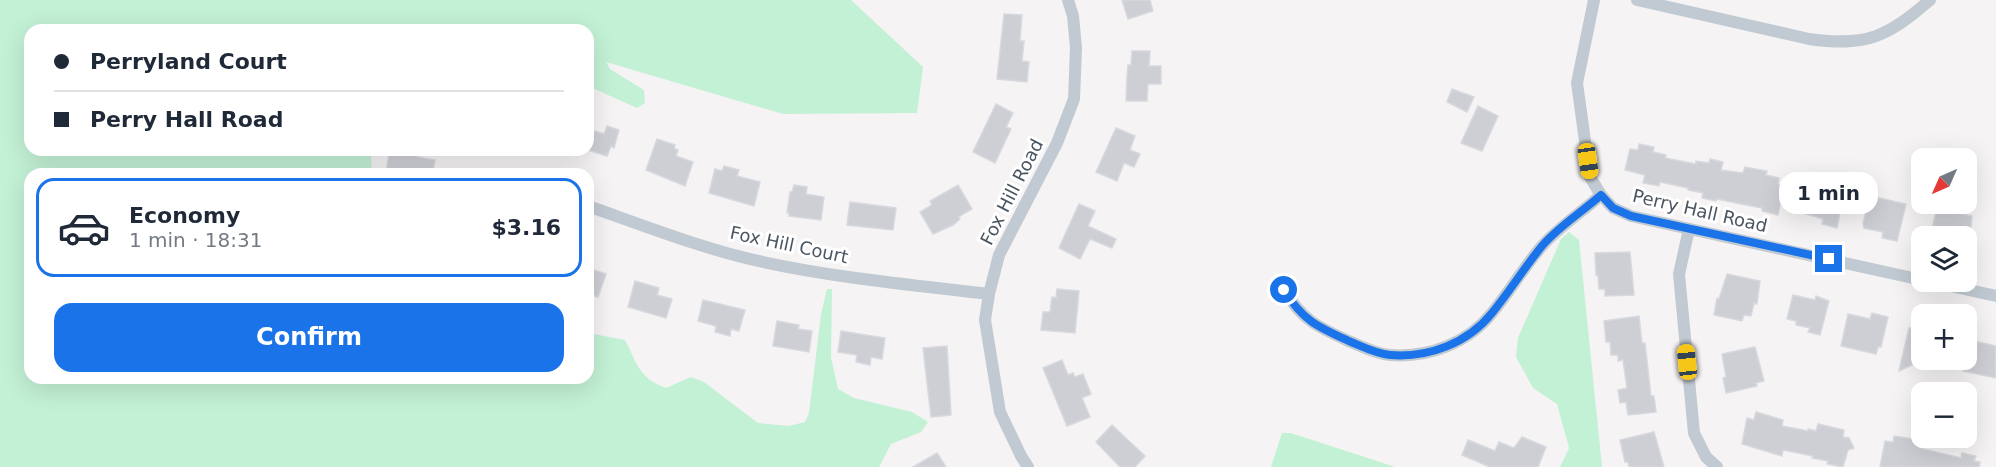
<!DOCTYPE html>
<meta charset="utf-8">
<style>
body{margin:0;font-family:"DejaVu Sans",sans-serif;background:#f6f6f7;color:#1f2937;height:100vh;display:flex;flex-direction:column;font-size:22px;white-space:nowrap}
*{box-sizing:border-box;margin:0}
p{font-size:20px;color:#747a83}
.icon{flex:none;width:33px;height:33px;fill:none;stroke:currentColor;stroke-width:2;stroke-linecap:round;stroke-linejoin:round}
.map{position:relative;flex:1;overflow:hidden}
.details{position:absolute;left:24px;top:168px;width:570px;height:216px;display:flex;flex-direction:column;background:#fff;border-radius:18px;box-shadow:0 6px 24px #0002}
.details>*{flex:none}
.top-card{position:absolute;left:24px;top:24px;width:570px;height:132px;border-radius:18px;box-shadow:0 6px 24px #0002;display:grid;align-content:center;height:132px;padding:0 30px;background:#fff}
.needle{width:39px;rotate:225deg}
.fabs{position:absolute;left:1911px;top:148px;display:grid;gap:12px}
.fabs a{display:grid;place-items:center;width:66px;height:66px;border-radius:12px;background:#fff;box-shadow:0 6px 24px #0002;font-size:30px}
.end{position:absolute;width:27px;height:27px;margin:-14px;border:8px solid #1a73e8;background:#fff;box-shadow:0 0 0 3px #fff}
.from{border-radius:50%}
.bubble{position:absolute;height:42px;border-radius:18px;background:#fff;box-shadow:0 6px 24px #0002;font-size:20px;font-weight:600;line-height:42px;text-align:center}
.car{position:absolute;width:18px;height:36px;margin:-18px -9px;border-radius:8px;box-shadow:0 0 4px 2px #0007;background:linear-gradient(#f5c518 24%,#345 0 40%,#f5c518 0 76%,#345 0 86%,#f5c518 0)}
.top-card b{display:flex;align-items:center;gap:21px;height:57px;font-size:22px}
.top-card b+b{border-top:2px solid #e0e1e3}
.top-card i{width:15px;height:15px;background:#1f2937}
ul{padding:10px 0 0;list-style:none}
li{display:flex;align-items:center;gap:18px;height:99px;margin:0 12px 9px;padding:0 18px;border:3px solid transparent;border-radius:18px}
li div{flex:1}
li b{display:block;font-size:22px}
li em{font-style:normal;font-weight:600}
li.on{border-color:#1a73e8}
li>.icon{width:54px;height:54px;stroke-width:1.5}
.action{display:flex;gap:12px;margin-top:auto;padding:12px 30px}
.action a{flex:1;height:69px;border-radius:18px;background:#1a73e8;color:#fff;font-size:24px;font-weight:600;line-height:69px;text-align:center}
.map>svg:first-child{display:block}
.green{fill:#c3f1d5}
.building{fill:#cdcfd5;stroke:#d7d9de;stroke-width:1.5}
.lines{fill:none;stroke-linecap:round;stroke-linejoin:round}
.minor{stroke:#c1cad2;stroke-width:12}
.route{stroke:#1a73e8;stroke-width:8}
.labels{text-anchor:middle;stroke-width:6;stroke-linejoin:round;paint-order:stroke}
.street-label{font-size:18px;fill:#4a5661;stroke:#fff}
</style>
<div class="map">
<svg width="1996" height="467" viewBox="0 0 1996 467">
<rect width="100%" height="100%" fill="#f5f3f3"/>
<g class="green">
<path d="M0,0H851L923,67L917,113L783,114L606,62L610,69L644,90L645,103L637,108L588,86V30H30V150H373L371,158L372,174H30V378H588V333L625,340C638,365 638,377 666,388L691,377L704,382L758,423L789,426L805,422L809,413L821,314L827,289H832L831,357L838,389L854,398L912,412L928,422L921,432L891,444L879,467H0Z"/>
<path d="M1569,232L1579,240L1602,467H1560L1569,448L1557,404L1533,388L1516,357L1518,338L1561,239Z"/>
<path d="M1282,433H1291L1395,467H1271Z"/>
</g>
<g class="building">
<path d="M1122,0H1150L1153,11L1128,19Z"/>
<path d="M1004,14L1022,15L1020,41H1024L1022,61L1029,62L1027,82L997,79Z"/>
<path d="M1132,51H1150L1149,66H1161V84H1148L1147,101H1126L1127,76L1128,65H1131Z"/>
<path d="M1452,89L1474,97L1467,112L1447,102Z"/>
<path d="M996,104L1013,113L1006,127L1011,129L995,163L973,152Z"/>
<path d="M1478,106L1498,116L1482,151L1461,143Z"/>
<path d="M607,126L619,130L614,148L611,146L607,156L588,150V129L604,134Z"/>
<path d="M1116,128L1135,136L1130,150L1140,154L1134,167L1124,163L1117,181L1096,172Z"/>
<path d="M657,139L675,145L674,148L678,150L676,156L693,162L685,186L646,170Z"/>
<path d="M1639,144L1654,147L1653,152L1666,155L1665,158L1696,164V161L1709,163L1710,159L1723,162L1721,170L1743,173L1745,167L1767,171L1766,175L1779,178L1778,184L1784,186L1778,215L1762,211V208L1741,204L1717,199L1716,201L1702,198L1703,193L1688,190V188L1660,182L1659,186L1643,183L1645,175L1625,170L1630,149L1638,150Z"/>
<path d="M392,150H418L417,157L435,160L432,174H386L389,153H392Z"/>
<path d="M724,166L739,170L737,176L760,182L754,206L709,193L715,169L722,171Z"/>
<path d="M1808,181L1843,188L1842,197H1843L1837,228L1822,224L1823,219L1817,217L1802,213Z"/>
<path d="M794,185L807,187L806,194L824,197L821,220L789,216V213H787L790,192H792Z"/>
<path d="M958,185L972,209L958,217L960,219L953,225L933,234L920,212L932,205L930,201Z"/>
<path d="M1870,196L1906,204L1897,241L1882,238L1883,232L1864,228L1863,223Z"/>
<path d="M850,202L896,208L893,230L847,225Z"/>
<path d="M1079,204L1095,211L1088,226L1116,239L1112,248L1090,239L1080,259L1059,248Z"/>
<path d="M1937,208L1972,216L1970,237H1930Z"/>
<path d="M1630,252L1634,295L1605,296V289H1599L1598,276L1596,275L1595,253Z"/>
<path d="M588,268L606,274L598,297L588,294Z"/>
<path d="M1727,274L1760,281L1757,304L1754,303L1751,316L1744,315L1742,321L1714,315L1717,298L1719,299Z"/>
<path d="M635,281L659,288L657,295L672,299L666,318L628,307Z"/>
<path d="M1057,289L1079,291L1075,333L1041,330L1043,312H1050L1052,297L1056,298Z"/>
<path d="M1793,295L1815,300L1816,296L1829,301L1820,335L1808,332L1810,328L1796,325V321L1787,319Z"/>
<path d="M703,300L745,310L739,331L731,329L730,336L715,332L716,326L698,321Z"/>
<path d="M1872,313L1888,317L1881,347H1878L1876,354L1841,346L1848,314L1870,319Z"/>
<path d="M1639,316L1642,343H1645L1651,396H1654L1656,412L1628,415L1626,402L1620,403L1618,390L1627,388L1623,360L1618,361V355H1611L1610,342H1606L1604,321Z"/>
<path d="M777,321L799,325L798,329L812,331L809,352L773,346Z"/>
<path d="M1909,328L1922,330V365L1914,364L1899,371Z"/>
<path d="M841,331L885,338L882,359L871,357L870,365L856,362L857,355L838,352Z"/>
<path d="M1970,340L1996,346V378L1963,371Z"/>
<path d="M947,346L951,415L931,417L923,348Z"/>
<path d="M1755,347L1764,381L1756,383L1757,386L1726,393L1723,378L1726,377L1722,354Z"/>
<path d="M1062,360L1068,375L1073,373L1075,377L1083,374L1091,394L1082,398L1090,417L1067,426L1043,368Z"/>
<path d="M1756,412L1783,420L1782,426L1808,431V429L1816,431L1818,424L1844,430L1843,437L1849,438L1854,448L1848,450L1843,467L1827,464L1828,461L1812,458L1813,456L1783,450L1782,456L1742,444L1747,418L1754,420Z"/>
<path d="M1112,425L1145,456L1135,467H1120L1096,442Z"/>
<path d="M1654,432L1664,467H1629L1628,462H1625L1620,440Z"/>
<path d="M1894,436L1921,440L1919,448L1961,458L1962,453L1976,456L1974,461L1980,462L1979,467H1880L1885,441L1893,442Z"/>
<path d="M1522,437L1546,447L1538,467H1490L1462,455L1468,440L1495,451L1499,442L1514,448Z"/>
<path d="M937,453L946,467H913Z"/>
</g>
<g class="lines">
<g class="minor">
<path d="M1594,0L1577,83L1590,177L1601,195L1613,208L1631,216L1922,280"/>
<path d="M1637,0L1809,39C1867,47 1887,37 1930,0"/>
<path d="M588,206C645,226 703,249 763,262C837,278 914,285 989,294"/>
<path d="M1689,229L1679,274L1694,433L1706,457L1717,467"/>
<path d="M1932,282L1996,296"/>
<path d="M1284,290C1303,321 1318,327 1351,342C1363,347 1377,354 1390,355C1429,358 1468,343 1492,313C1510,291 1524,267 1542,246C1559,227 1582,212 1601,195"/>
<path d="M1028,467L1021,456L1000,412L985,320L989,294L999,255L1057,143L1074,99L1076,48L1073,16L1068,0"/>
</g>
</g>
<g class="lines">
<path class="route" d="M1284,290C1303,321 1318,327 1351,342C1363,347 1377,354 1390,355C1429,358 1468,343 1492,313C1510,291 1524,268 1542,246C1558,227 1582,212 1601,195L1613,208L1631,216L1829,259"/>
</g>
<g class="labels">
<g class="street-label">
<text transform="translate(1012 192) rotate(-63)" y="6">Fox Hill Road</text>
<text transform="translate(1700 211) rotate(13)" y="6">Perry Hall Road</text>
<text transform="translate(789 245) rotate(12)" y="6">Fox Hill Court</text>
</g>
</g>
</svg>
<div class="fabs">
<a><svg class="needle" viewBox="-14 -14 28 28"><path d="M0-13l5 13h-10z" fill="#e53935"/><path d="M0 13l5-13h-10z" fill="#747a83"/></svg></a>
<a><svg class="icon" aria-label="layers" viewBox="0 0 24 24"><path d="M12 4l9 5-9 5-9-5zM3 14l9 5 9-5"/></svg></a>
<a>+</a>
<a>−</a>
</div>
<i class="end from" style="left:1284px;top:290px"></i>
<i class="end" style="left:1829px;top:259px"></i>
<div class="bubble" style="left:1779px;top:172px;width:99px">1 min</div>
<i class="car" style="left:1588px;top:161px;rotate:172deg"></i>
<i class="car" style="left:1687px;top:362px;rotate:354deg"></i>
<div class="top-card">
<b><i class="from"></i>Perryland Court</b>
<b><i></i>Perry Hall Road</b>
</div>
<section class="details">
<ul>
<li class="on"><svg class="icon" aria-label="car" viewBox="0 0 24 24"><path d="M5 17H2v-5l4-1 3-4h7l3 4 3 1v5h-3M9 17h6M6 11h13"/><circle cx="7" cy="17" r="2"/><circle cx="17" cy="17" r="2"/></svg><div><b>Economy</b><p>1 min · 18:31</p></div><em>$3.16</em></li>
</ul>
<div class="action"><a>Confirm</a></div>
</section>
</div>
